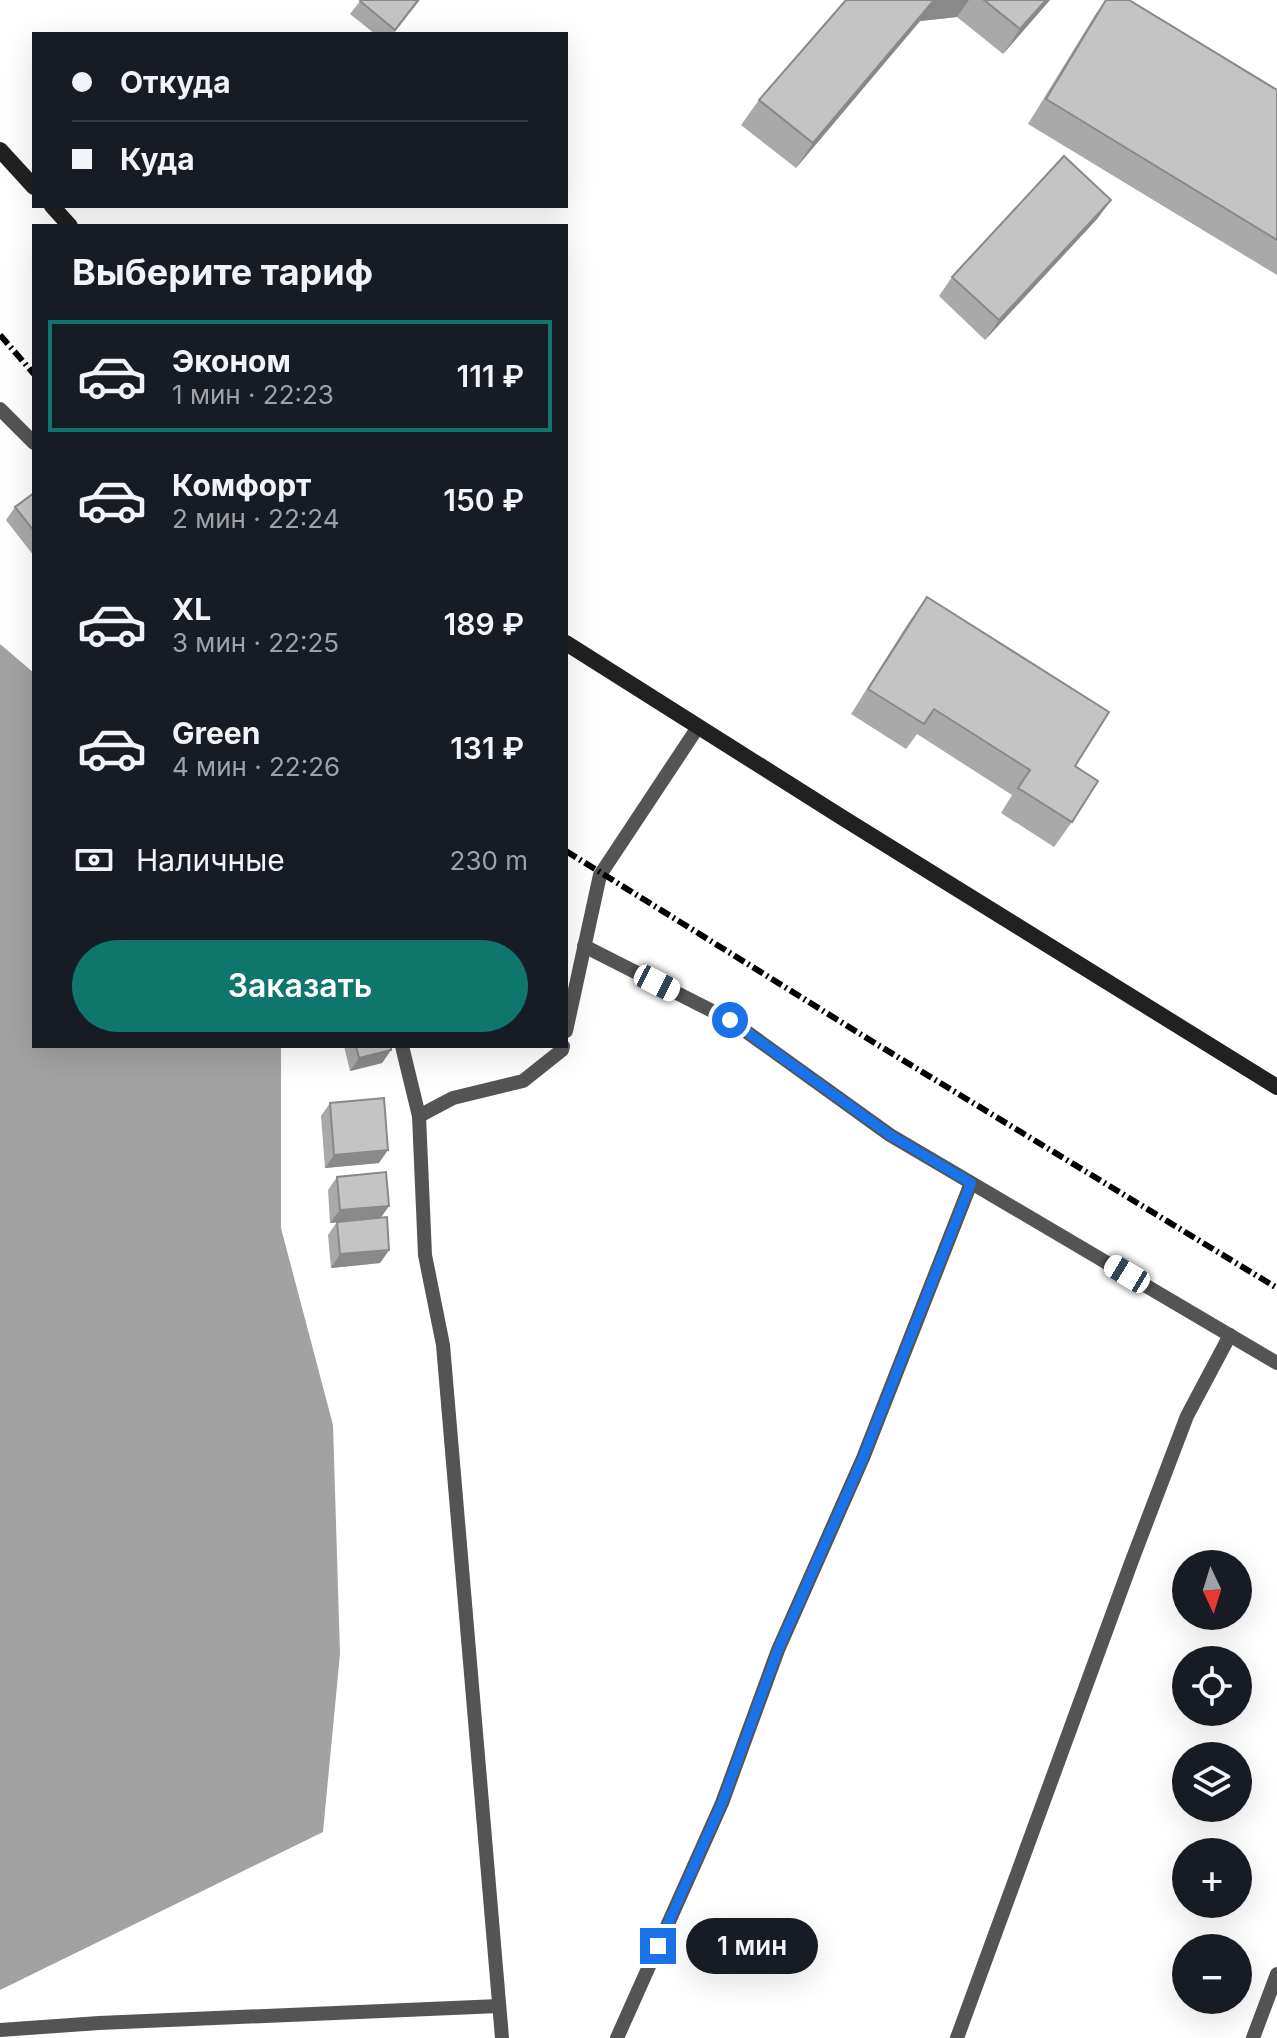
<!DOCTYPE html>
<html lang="ru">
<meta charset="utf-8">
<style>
body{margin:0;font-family:Inter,sans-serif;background:#242831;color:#f1f3f6;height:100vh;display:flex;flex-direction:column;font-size:30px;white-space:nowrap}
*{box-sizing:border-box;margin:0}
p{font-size:26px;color:#9ea1a6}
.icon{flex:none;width:44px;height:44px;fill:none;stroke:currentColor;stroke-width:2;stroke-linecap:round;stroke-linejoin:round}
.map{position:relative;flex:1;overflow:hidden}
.sheet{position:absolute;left:32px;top:224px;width:536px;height:824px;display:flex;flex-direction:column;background:#171b24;border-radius:0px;box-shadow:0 8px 32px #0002}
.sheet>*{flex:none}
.top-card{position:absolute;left:32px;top:32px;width:536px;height:176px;border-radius:0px;box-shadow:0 8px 32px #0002;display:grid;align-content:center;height:176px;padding:0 40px;background:#171b24}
.needle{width:52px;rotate:176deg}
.tools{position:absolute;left:1172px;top:1550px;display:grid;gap:16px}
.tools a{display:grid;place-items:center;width:80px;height:80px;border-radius:50%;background:#171b24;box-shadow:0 8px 32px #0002;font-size:40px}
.end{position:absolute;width:36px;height:36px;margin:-18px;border:10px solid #1a73e8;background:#fff;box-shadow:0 0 0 4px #fff}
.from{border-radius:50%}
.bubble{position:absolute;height:56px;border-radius:28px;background:#171b24;box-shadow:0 8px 32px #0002;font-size:26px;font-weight:600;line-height:56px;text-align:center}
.car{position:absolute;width:24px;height:48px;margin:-24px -12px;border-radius:10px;box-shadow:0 0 6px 2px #0007;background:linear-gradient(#fff 24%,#345 0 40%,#fff 0 76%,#345 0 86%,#fff 0)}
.top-card b{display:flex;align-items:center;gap:28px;height:76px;font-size:30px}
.top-card b+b{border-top:2px solid #363941}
.top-card i{width:20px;height:20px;background:#f1f3f6}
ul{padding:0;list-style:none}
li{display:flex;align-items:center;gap:24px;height:112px;margin:0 16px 12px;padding:0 24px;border:4px solid transparent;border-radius:0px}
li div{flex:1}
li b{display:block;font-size:30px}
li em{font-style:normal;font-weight:600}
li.selected{border-color:#0f766e}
li>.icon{width:72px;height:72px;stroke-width:1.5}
h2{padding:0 40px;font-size:36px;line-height:96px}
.pay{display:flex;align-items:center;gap:20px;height:88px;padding:0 40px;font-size:30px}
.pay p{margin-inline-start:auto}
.cta{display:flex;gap:16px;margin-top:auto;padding:16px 40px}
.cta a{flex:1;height:92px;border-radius:48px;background:#0f766e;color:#fff;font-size:32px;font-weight:600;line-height:92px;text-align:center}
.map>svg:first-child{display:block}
.water{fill:#a2a2a2}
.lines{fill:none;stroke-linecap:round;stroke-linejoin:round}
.lane{stroke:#545454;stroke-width:14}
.secondary{stroke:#212121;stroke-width:16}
.rail{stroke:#000;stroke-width:6;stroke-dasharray:12 4 2 4;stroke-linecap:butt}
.wall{fill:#a9a9a9}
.shaded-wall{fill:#898989}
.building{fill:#c4c4c4;stroke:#898989;stroke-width:2}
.route{stroke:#1a73e8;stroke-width:10}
</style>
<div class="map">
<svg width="1277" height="2038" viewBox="0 0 1277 2038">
<rect width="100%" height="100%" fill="#fff"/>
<path class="water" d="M0,644L34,673V1046H281V1228L333,1425L340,1654L323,1832L0,1990Z"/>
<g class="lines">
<g class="lane">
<path d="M0,409L34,443"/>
<path d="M584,946L730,1020L890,1135L1277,1363"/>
<path d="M566,1031L600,875L698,727"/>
<path d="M402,1046L419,1116L425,1255L443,1345L502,2038"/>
<path d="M419,1116L453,1098L523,1081L562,1050L563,1046"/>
<path d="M0,2030L99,2023L499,2006"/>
<path d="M617,2038L722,1803L778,1650L863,1458L971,1183"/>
<path d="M957,2038L1131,1563L1187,1416L1230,1335"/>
<path d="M1253,2038L1277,1974"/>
</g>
<g class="secondary">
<path d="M0,150L34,187"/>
<path d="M52,206L70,226"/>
<path d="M566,643L843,818L1277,1087"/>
</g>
<g class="rail">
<path d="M0,335L34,374"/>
<path d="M566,851L878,1045L1277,1288"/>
</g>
</g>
<g class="wall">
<path d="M361,0H420L393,34H375L350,14Z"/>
<path d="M846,0H1050L1003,54L957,17L920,21L796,168L741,125L759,100Z"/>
<path d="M1106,0H1129L1277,90V275L1028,124L1095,15Z"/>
<path d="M1111,200L1097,219L985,340L939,296L952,277Z"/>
<path d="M34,493V556L6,520L15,507Z"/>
<path d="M927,597L1075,766L1072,822L1054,847L1001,813L1012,795L917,734L906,749L851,714L909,622Z"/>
<path d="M344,1046H391V1050L382,1063L350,1071Z"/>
<path d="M330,1103L379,1163L325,1168L321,1116Z"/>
<path d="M337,1177L381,1218L389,1250L380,1263L331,1268L328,1235L337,1222L330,1223L328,1190Z"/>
</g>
<g class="shaded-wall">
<path d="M934,0H969L957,17L920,21L796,168L813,143Z"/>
<path d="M1046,0H1050L1003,54L1020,29Z"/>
<path d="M1111,200L1097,219L985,340L999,320Z"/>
<path d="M391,1050L382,1063L350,1071L359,1058Z"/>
<path d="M388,1150L379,1163L325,1168L334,1155Z"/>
<path d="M389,1206L380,1219L330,1223L340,1210Z"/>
<path d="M389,1250L380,1263L331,1268L340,1254Z"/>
</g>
<g class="building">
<path d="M361,0H418L395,30L360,1Z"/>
<path d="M846,0H934L813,143L759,100Z"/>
<path d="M984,0H1046L1020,29Z"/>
<path d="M1106,0H1129L1277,90V240L1046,99Z"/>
<path d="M1064,156L1111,200L999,320L952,277Z"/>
<path d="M34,493V531L15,507Z"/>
<path d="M927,597L1109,712L1075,766L1098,781L1072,822L1018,788L1030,770L934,709L924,724L868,689Z"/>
<path d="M356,1046H391V1050L359,1058Z"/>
<path d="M384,1098L388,1150L334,1155L330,1103Z"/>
<path d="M386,1172L389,1206L340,1210L337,1177Z"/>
<path d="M387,1217L389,1250L340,1254L337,1222Z"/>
</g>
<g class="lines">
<path class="route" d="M658,1946L722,1803L778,1650L863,1458L971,1183L890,1135L730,1020"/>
</g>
</svg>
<div class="tools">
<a><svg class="needle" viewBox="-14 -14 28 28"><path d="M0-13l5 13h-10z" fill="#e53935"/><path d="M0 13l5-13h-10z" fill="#9ea1a6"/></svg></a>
<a><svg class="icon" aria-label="locate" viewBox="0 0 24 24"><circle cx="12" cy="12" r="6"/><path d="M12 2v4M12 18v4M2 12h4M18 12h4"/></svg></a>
<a><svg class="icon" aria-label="layers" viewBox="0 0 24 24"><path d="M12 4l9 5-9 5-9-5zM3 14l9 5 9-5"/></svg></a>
<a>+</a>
<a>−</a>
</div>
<i class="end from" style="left:730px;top:1020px"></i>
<i class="end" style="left:658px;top:1946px"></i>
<div class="bubble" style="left:686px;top:1918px;width:132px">1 мин</div>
<i class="car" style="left:657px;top:983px;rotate:117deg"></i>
<i class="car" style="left:1127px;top:1274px;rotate:301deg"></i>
<div class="top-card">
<b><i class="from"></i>Откуда</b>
<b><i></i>Куда</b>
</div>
<section class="sheet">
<h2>Выберите тариф</h2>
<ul>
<li class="selected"><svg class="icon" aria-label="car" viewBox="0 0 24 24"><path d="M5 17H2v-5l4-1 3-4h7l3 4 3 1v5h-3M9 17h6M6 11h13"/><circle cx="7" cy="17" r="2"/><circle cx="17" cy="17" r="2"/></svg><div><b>Эконом</b><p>1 мин · 22:23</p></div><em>111 ₽</em></li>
<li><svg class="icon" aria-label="car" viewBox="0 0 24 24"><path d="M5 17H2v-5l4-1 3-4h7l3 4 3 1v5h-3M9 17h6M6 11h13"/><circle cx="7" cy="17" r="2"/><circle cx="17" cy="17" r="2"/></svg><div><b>Комфорт</b><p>2 мин · 22:24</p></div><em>150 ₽</em></li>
<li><svg class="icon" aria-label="car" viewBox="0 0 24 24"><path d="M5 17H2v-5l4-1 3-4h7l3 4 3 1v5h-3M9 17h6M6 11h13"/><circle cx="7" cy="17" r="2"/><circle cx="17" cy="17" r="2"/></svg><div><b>XL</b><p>3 мин · 22:25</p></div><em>189 ₽</em></li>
<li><svg class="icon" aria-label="car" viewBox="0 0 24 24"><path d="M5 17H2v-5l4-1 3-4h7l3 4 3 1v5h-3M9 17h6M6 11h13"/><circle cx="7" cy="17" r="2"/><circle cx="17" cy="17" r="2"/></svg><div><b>Green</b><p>4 мин · 22:26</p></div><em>131 ₽</em></li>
</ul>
<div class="pay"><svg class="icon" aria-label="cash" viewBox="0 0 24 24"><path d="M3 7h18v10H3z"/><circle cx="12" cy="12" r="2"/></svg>Наличные<p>230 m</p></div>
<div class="cta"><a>Заказать</a></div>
</section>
</div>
